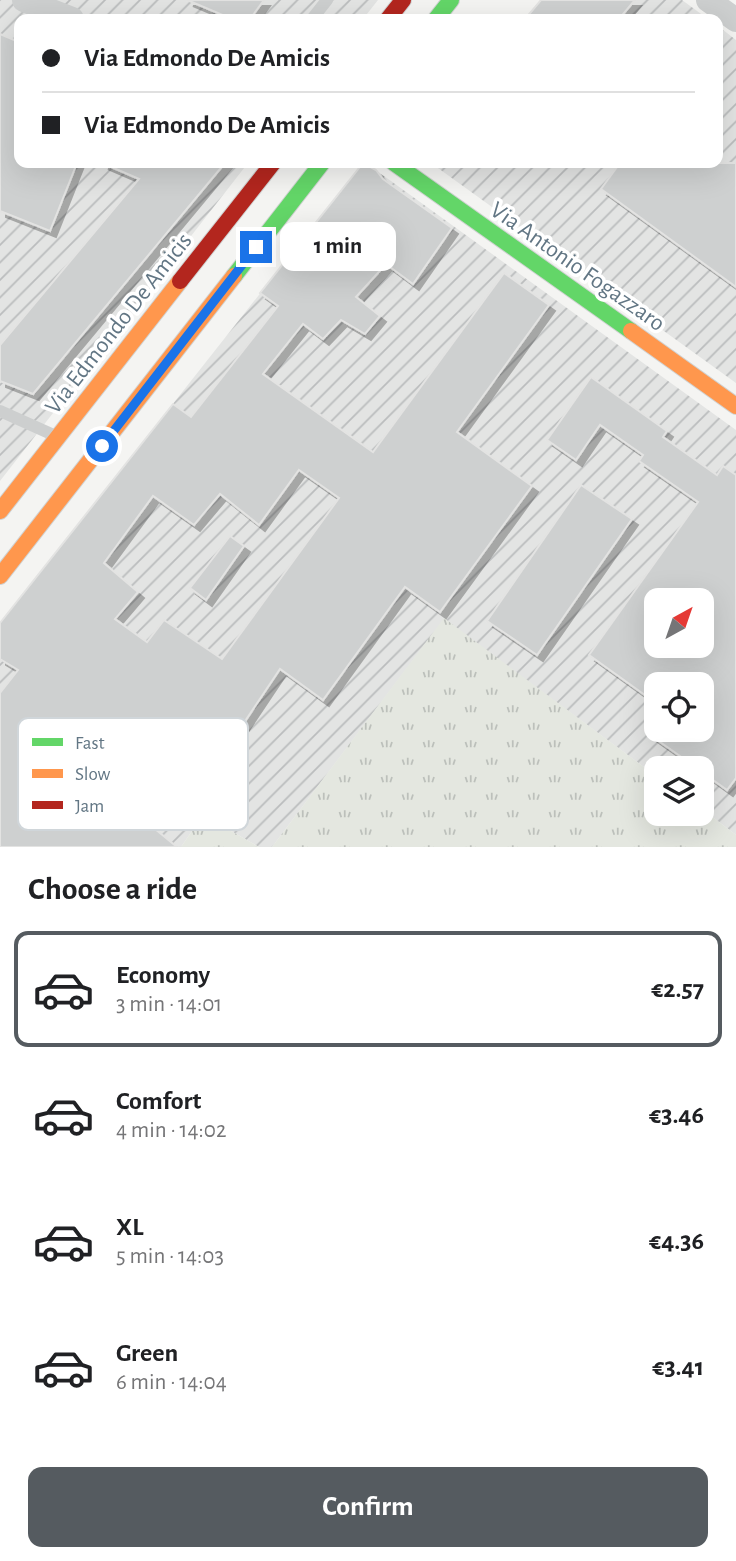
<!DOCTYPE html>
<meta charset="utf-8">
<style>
body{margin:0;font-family:"Alegreya Sans",sans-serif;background:#f2f2f2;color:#202124;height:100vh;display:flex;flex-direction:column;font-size:26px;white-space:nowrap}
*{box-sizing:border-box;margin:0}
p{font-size:23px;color:#757577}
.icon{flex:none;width:38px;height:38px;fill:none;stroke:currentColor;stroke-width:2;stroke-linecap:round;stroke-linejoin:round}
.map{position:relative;height:847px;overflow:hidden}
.side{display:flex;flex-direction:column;background:#fff;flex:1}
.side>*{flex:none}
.top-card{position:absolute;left:14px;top:14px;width:709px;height:154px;border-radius:14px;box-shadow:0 7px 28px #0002;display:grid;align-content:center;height:154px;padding:0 28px;background:#fff}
.needle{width:46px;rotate:40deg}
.tools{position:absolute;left:644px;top:588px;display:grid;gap:14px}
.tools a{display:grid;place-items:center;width:70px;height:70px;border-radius:14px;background:#fff;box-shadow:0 7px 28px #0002;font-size:35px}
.end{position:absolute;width:32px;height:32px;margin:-16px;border:9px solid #1a73e8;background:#fff;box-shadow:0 0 0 4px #fff}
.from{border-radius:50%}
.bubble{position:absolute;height:49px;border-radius:14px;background:#fff;box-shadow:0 7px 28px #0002;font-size:23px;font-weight:700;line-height:49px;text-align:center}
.top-card b{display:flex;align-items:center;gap:24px;height:66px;font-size:26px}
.top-card b+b{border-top:2px solid #e0e0e0}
.top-card i{width:18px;height:18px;background:#202124}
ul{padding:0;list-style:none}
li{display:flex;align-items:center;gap:21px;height:116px;margin:0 14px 10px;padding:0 14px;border:4px solid transparent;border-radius:14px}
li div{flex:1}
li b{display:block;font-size:26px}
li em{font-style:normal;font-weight:700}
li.on{border-color:#555b60}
li>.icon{width:63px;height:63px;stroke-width:1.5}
h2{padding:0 28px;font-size:32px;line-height:84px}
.button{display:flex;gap:14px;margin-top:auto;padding:14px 28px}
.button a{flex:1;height:80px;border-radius:14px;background:#555b60;color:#fff;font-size:28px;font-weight:700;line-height:80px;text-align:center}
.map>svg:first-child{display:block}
.industrial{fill:url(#industrial-furrows);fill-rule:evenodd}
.grass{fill:url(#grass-tufts)}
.building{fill:#ced0d0;stroke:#e3e3e2;stroke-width:2;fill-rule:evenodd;filter:url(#shadow)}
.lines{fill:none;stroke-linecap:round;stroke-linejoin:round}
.fast-casing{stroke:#d0d2d2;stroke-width:18}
.slow-casing{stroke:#d0d2d2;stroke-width:18}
.jam-casing{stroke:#d0d2d2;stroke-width:18}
.lane{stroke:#cdcfcf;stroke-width:12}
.street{stroke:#cdcfcf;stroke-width:24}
.fast{stroke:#63d668;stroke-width:16}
.slow{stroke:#ff974d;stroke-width:16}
.jam{stroke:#b3261e;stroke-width:16}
.route{stroke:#1a73e8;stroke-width:9}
.labels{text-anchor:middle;stroke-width:7;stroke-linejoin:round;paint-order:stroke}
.street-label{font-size:24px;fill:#627684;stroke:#fff}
.key{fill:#fff;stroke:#d0d6da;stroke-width:2}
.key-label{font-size:19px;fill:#627684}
</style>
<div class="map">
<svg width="736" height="847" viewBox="0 0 736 847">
<defs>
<pattern id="industrial-furrows" width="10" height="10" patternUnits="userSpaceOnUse" patternTransform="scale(1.75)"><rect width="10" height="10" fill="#e3e4e3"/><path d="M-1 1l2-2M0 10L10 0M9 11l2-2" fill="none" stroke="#bbbdbe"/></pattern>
<pattern id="grass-tufts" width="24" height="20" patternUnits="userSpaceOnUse" patternTransform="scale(1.75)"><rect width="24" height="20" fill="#e4e7e0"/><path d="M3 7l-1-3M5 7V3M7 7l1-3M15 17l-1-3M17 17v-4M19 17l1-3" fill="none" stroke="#bcc0bb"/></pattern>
<filter id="shadow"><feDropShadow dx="6" dy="6" stdDeviation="0" flood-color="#0004"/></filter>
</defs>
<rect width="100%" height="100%" fill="#f4f4f2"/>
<g class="industrial">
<path d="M0,0H378L363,19H19V163H248L0,481Z"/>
<path d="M542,0H682L708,19H526Z"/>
<path d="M718,26L736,40V383L431,163H718Z"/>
<path d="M363,163H366L736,430V835L702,809V768H656V776L444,619L272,847H259L203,815L181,847H0V623ZM656,600H702V646H656ZM656,684H702V730H656Z"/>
</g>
<g class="grass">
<path d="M444,618L656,776V814H702V809L736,835V847H272Z"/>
<path d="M203,815L259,847H181Z"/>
</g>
<g class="building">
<path d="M187,0H264L250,19H232Z"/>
<path d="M541,0H635L619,19H525Z"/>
<path d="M0,34L19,42V163H77L50,231L0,211Z"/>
<path d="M102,163H225L33,394L0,381V345L139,179Z"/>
<path d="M363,163L376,170L383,179L452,228L413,284L386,264L356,297L380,316L365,334L341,320L323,339L303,324L263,374L373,452L504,273L549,305L457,432L532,486L440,612L405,587L323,700L280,669L201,787L171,768L137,814L177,847H0V693L18,670L0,659V623L173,404L191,417L278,306L260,293ZM299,470L339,498L222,659L164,620L147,642L115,619L138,592L104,563L153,496L194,525L220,494L259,525Z"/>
<path d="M620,163H736V287L601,189Z"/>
<path d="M591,377L667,431L663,437L717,475L723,466L736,475V778L727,790L702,772V768H697L643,730H702V684H656V703L589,655L698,502L639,461L643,455L600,425L576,460L547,440ZM656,600H702V646H656Z"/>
<path d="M581,485L632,519L537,655L487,621Z"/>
<path d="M230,536L244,546L206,600L190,588Z"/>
</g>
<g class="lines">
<g class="fast-casing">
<g id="fast">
<path d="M436,19L451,0"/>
<path d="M394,163L631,331"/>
<path d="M234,276L322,163"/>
</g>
</g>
<g class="slow-casing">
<g id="slow">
<path d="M631,331L736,406"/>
<path d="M0,511L180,281"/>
<path d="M0,576L234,276"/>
</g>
</g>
<g class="jam-casing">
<g id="jam">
<path d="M388,19L403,0"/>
<path d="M180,281L273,163"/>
</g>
</g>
<g class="lane">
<path d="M312,19L327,0"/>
<path d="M0,411L58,437"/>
</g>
<g class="street">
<path d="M24,0L72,19"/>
<path d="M708,0L736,20"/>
</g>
<use href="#fast" class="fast"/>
<use href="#slow" class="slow"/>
<use href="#jam" class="jam"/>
</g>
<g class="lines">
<path class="route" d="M102,446L256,247"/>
</g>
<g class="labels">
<g class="street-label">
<text transform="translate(578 266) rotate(35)" y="8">Via Antonio Fogazzaro</text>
<text transform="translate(118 323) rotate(-52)" y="8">Via Edmondo De Amicis</text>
</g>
</g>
<rect x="18" y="718" width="230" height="112" rx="10" class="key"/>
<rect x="32" y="738" width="31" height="8" fill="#63d668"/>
<rect x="32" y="769" width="31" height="9" fill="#ff974d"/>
<rect x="32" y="801" width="31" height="8" fill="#b3261e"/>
<g class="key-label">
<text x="75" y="749">Fast</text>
<text x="75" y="780">Slow</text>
<text x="75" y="812">Jam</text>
</g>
</svg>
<div class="tools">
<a><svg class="needle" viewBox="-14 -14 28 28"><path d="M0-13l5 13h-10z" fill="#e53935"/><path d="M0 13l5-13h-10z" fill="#757577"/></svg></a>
<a><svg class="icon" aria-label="locate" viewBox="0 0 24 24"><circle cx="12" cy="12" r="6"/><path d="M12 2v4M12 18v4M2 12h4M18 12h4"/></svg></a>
<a><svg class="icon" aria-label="layers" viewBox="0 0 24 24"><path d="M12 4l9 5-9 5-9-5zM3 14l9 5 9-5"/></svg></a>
</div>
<i class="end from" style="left:102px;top:446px"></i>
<i class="end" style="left:256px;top:247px"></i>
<div class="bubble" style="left:280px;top:222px;width:116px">1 min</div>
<div class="top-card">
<b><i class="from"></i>Via Edmondo De Amicis</b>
<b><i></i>Via Edmondo De Amicis</b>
</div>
</div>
<section class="side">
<h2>Choose a ride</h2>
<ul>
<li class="on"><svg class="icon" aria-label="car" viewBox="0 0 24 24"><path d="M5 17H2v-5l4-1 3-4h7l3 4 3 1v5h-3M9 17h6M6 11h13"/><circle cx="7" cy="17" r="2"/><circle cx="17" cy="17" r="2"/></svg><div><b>Economy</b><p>3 min · 14:01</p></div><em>€2.57</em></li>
<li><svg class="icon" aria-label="car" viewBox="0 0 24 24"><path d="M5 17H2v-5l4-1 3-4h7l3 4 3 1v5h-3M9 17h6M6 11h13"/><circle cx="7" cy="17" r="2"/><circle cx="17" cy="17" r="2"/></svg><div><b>Comfort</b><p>4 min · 14:02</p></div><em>€3.46</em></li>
<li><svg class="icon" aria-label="car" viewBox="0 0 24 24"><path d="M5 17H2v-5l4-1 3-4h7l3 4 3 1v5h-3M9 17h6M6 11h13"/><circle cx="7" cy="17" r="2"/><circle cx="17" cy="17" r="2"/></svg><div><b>XL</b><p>5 min · 14:03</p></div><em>€4.36</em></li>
<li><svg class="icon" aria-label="car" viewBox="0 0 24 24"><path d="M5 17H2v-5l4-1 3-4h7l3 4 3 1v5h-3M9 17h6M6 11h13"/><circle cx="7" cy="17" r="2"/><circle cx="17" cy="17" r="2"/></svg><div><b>Green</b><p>6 min · 14:04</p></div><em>€3.41</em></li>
</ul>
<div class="button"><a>Confirm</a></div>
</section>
